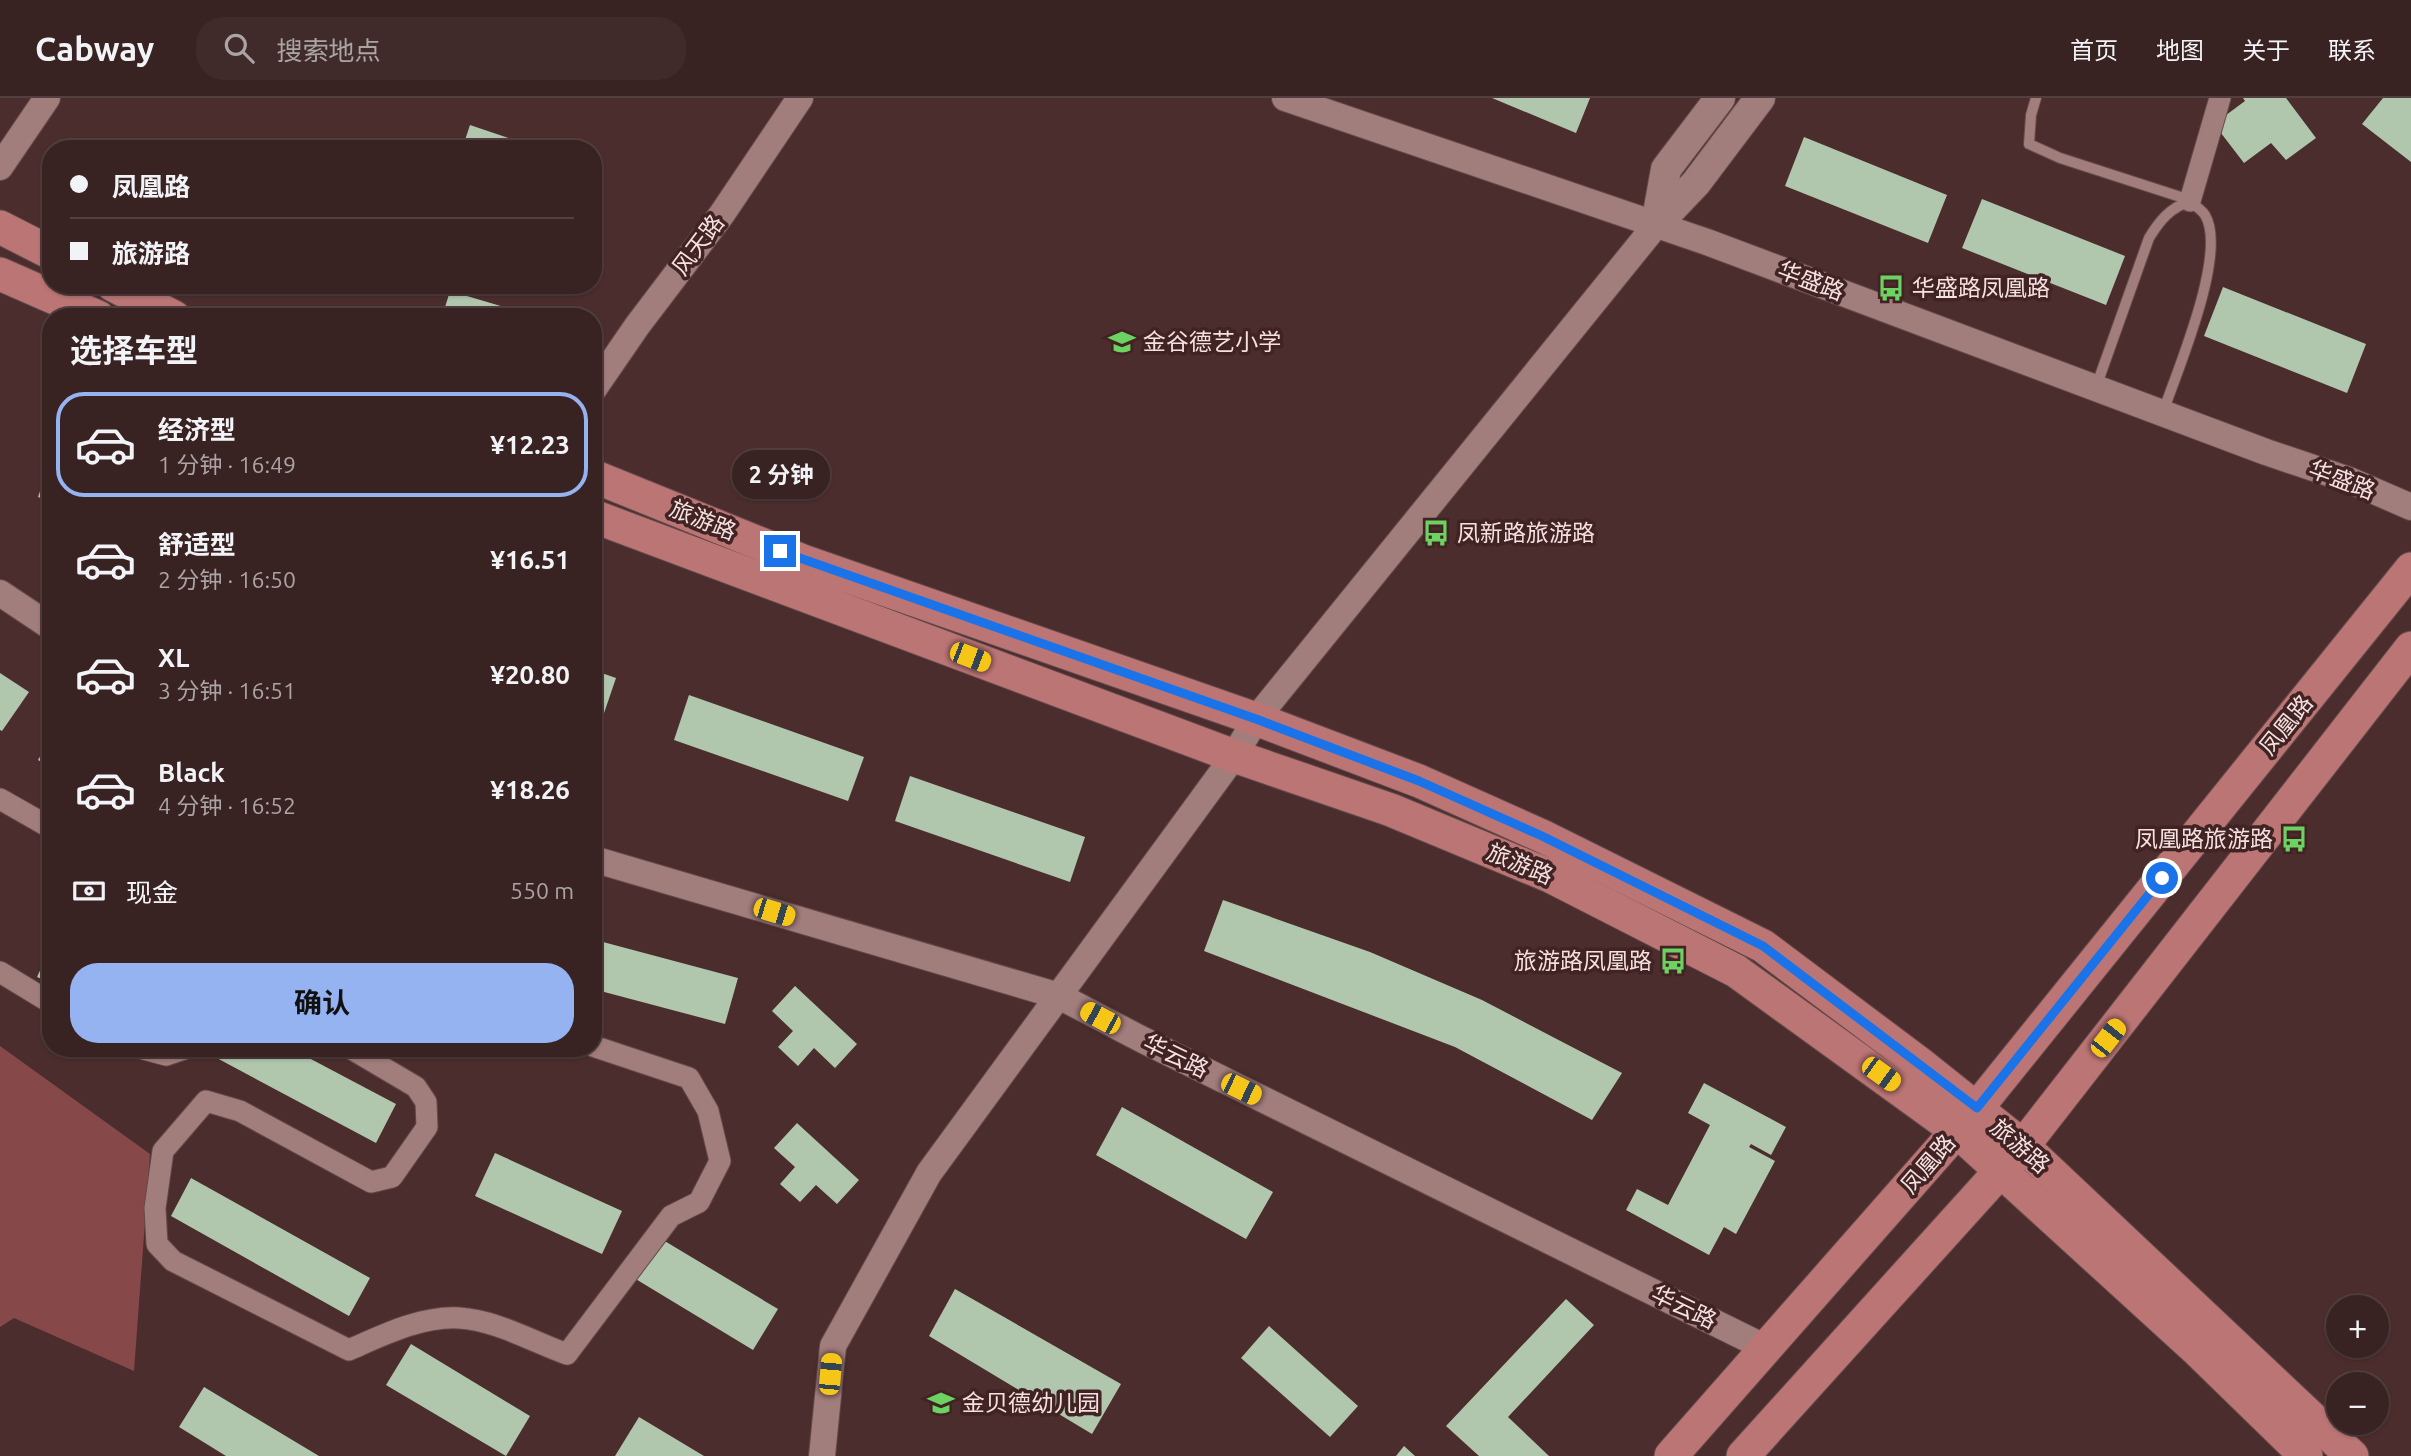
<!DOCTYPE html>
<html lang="zh">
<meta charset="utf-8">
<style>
body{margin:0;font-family:Ubuntu,"Noto Sans SC",sans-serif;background:#402a2a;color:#f1f3f6;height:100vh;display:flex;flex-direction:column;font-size:26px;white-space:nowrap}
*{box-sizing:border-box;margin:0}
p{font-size:23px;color:#aba4a5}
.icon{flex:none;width:38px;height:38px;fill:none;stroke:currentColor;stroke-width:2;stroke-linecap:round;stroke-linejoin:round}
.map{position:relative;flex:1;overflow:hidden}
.side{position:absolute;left:42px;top:210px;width:560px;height:749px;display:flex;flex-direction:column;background:#392222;border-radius:28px;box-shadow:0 2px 5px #0004,0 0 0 2px #533f40}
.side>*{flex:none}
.guide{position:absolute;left:42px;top:42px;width:560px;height:154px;border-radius:28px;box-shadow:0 2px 5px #0004,0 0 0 2px #533f40;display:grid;align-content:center;height:154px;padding:0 28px;background:#392222}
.controls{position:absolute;left:2326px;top:1197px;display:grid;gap:14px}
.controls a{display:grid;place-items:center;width:63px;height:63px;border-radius:50%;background:#392222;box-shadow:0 2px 5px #0004,0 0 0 2px #533f40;font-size:35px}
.end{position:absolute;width:32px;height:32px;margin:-16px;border:9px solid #1a73e8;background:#fff;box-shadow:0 0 0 4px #fff}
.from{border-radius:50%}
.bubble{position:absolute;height:49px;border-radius:24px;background:#392222;box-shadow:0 2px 5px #0004,0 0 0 2px #533f40;font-size:23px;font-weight:700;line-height:49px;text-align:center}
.car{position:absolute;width:21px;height:42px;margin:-21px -10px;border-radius:9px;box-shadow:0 0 5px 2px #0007;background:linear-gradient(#f5c518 24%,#345 0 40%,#f5c518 0 76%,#345 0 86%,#f5c518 0)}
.guide b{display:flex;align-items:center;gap:24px;height:66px;font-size:26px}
.guide b+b{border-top:2px solid #533f40}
.guide i{width:18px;height:18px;background:#f1f3f6}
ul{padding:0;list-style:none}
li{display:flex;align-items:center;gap:21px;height:105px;margin:0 14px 10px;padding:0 14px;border:4px solid transparent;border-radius:28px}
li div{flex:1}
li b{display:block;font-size:26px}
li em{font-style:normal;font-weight:700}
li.active{border-color:#95b2f1}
li>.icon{width:63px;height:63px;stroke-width:1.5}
h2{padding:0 28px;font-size:32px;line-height:84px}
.pay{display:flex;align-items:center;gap:18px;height:77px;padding:0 28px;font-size:26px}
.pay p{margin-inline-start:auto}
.action{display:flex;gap:14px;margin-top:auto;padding:14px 28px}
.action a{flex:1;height:80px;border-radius:28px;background:#95b2f1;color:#111;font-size:28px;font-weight:700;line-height:80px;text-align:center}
header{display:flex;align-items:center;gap:42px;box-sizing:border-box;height:98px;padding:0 35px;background:#392222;border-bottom:2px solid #533f40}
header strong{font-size:33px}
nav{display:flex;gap:38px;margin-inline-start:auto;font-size:24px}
.search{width:490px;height:63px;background:#402a2a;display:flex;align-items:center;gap:18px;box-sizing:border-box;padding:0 24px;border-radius:28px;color:#aba4a5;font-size:26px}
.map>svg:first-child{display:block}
.green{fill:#874849}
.building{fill:#b0c7ad}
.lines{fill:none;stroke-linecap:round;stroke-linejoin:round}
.service-casing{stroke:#644a4a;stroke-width:12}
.minor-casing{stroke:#644a4a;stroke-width:23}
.tertiary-casing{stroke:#644a4a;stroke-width:28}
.secondary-casing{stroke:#644a4a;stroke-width:32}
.primary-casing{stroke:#644a4a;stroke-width:35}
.service{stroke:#a17d7c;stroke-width:10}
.minor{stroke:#a17d7c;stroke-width:21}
.tertiary{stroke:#a17d7c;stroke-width:26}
.secondary{stroke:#a17d7c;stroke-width:30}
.primary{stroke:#bb7575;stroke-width:33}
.route{stroke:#1a73e8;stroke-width:9}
.labels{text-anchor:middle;stroke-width:7;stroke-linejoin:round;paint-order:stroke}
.street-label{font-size:23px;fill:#f5e1e0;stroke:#412324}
.poi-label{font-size:23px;fill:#f5e1e0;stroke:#412324;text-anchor:start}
</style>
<header>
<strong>Cabway</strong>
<div class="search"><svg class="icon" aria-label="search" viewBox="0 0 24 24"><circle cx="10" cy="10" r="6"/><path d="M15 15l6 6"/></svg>搜索地点</div>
<nav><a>首页</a><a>地图</a><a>关于</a><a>联系</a></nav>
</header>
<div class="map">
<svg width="2411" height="1358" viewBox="0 0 2411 1358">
<rect width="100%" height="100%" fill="#4c2d2d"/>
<path class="green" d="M0,948L150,1056L134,1273L14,1220L0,1229Z"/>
<g class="building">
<path d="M1492,0H1590L1576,35Z"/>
<path d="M2243,0H2286L2316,40L2286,62L2271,45L2244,65L2214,26L2245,3Z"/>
<path d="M2383,0H2411V64L2362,26Z"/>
<path d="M470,27L538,50V51H462Z"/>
<path d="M1804,39L1947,97L1928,145L1785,88Z"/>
<path d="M104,43L126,50V51H101Z"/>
<path d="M1982,101L2125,158L2106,207L1962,150Z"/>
<path d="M2223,189L2366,246L2347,295L2204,238Z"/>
<path d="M450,193L534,218V219H442Z"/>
<path d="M50,365H51V404L38,399Z"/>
<path d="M593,572L616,580L601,624L593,622Z"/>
<path d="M0,575L29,594L2,633L0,632Z"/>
<path d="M689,597L864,659L848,703L674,642Z"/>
<path d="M51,640V670L38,662Z"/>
<path d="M910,678L1085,739L1070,784L895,723Z"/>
<path d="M1223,802L1370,854L1482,902L1622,975L1592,1022L1455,949L1204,853Z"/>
<path d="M603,844L738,880L725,926L593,891Z"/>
<path d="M51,849V885L37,879Z"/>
<path d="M795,888L857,946L835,970L814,950L798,968L778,949L793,933L772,913Z"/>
<path d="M218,950H290L396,1006L376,1045L213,958Z"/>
<path d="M1704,985L1786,1029L1771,1057L1751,1046L1749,1049L1775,1063L1736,1136L1724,1129L1709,1157L1626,1112L1637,1091L1668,1107L1710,1027L1688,1015Z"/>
<path d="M1122,1009L1273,1094L1246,1141L1096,1057Z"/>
<path d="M797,1025L859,1082L837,1106L816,1087L800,1104L780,1086L795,1069L774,1050Z"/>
<path d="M495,1055L622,1113L602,1156L475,1098Z"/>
<path d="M191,1080L370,1180L349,1218L171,1118Z"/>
<path d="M658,1139L778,1211L753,1252L634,1180Z"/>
<path d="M955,1191L1121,1286L1092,1336L929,1238Z"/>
<path d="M1566,1201L1594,1227L1508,1319L1549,1358H1479L1446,1328Z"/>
<path d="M1269,1228L1358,1308L1330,1339L1241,1260Z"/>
<path d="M411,1246L530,1318L506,1358L386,1287Z"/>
<path d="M204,1289L319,1358H226L179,1329Z"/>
<path d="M639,1319L704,1358H615Z"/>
<path d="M1404,1348L1415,1358H1396Z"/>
</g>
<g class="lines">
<g class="service-casing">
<g id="service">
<path d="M2036,0L2031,17L2029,46L2060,60L2190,102"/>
<path d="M2096,289L2149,140C2160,122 2170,110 2190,103C2194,107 2202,112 2205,117C2228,155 2177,273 2163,314"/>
</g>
</g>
<g class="minor-casing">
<g id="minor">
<path d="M2190,103L2220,0"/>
<path d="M0,701L51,730"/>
<path d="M0,874L51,905"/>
<path d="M140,950L166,957L187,950"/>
<path d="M350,950L416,989L426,1004L427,1029L392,1079L371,1084L240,1013L206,1003L163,1053L155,1110L157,1146L173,1163L349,1252C383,1237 421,1218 459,1220C496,1222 533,1244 567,1256L671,1118L699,1104L720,1063L708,1013L689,980L593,948"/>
</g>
</g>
<g class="tertiary-casing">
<g id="tertiary">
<path d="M1285,0L1707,144L2266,354L2349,382L2411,409"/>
<path d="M0,69L47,0"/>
<path d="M593,292L637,228L722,116L800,0"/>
<path d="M0,495L51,529"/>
<path d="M593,761L1059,898L1141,941L1766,1250"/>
<path d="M822,1358L833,1248L929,1075L1234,658L1256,621L1656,127"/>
</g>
</g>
<g class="secondary-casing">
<g id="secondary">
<path d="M1656,127L1696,85L1760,0"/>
<path d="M1656,127L1666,71L1720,0"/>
</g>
</g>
<g class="primary-casing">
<g id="primary">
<path d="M0,129L51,155"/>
<path d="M0,176L98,219"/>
<path d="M113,187L174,219"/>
<path d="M593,378L803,463L1256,621L1419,683L1542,738L1763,848L1919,965L2023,1048L2352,1358"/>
<path d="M593,418L1234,658L1391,712L1550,778L1736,873L1957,1033L2195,1250L2306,1358"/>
<path d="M1671,1358L1977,1010L2411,471"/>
<path d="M1743,1358L2023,1048L2411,550"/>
</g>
</g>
<use href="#service" class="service"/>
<use href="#minor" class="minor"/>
<use href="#tertiary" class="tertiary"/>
<use href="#secondary" class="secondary"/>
<use href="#primary" class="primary"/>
</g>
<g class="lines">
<path class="route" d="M780,453L1256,621L1419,683L1542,738L1763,848L1977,1010L2162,780"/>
</g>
<defs>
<g id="bus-bare" transform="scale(2.1)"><path d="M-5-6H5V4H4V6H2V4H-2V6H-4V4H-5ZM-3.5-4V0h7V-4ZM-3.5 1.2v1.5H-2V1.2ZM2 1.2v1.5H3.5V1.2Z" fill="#6cd362" stroke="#412324" stroke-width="2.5" paint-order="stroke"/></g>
<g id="school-bare" transform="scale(2.1)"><path d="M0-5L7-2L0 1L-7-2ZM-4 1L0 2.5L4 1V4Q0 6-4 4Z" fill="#6cd362" stroke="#412324" stroke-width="2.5" paint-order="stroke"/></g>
</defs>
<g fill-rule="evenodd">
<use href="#bus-bare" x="1891" y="190"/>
<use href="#school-bare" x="1122" y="244"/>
<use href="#bus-bare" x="1436" y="435"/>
<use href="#bus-bare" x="2294" y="741"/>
<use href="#bus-bare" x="1673" y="863"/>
<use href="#school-bare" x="941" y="1305"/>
</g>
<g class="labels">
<g class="street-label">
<text transform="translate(698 147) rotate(-53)" y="8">风天路</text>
<text transform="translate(1811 183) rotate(21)" y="8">华盛路</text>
<text transform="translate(2342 382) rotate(21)" y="8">华盛路</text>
<text transform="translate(703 422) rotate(22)" y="8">旅游路</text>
<text transform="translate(2286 627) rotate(-51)" y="8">凤凰路</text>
<text transform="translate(1520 766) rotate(23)" y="8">旅游路</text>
<text transform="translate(1176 958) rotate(26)" y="8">华云路</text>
<text transform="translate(2020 1048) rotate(41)" y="8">旅游路</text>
<text transform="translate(1928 1066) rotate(-49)" y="8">凤凰路</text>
<text transform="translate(1684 1209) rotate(26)" y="8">华云路</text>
</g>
<g class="poi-label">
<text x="1912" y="198">华盛路凤凰路</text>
<text x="1143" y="252">金谷德艺小学</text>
<text x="1457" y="443">凤新路旅游路</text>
<text x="2273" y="749" text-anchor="end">凤凰路旅游路</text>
<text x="1652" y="871" text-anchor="end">旅游路凤凰路</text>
<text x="962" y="1313">金贝德幼儿园</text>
</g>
</g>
</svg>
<div class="controls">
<a>+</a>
<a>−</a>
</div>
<i class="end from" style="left:2162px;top:780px"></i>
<i class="end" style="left:780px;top:453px"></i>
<div class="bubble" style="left:732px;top:352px;width:98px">2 分钟</div>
<i class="car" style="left:970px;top:559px;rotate:111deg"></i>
<i class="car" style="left:774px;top:814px;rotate:107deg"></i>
<i class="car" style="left:1100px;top:920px;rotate:298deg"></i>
<i class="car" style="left:2108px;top:940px;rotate:38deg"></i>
<i class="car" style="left:1881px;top:976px;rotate:126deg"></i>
<i class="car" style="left:1241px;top:991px;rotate:116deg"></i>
<i class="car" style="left:830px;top:1276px;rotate:5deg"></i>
<div class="guide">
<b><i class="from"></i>凤凰路</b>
<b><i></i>旅游路</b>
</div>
<section class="side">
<h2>选择车型</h2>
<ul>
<li class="active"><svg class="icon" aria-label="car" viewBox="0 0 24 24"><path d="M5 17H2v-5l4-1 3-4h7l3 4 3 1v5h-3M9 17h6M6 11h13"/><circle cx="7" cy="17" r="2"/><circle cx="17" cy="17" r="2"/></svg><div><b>经济型</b><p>1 分钟 · 16:49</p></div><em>¥12.23</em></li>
<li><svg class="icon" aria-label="car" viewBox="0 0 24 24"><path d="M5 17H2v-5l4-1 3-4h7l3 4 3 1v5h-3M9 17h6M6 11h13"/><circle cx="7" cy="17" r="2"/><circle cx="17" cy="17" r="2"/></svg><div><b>舒适型</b><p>2 分钟 · 16:50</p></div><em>¥16.51</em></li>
<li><svg class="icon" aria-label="car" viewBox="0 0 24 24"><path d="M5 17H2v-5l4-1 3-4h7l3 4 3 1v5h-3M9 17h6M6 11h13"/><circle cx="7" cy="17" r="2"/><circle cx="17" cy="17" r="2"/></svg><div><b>XL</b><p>3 分钟 · 16:51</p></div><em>¥20.80</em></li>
<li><svg class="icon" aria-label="car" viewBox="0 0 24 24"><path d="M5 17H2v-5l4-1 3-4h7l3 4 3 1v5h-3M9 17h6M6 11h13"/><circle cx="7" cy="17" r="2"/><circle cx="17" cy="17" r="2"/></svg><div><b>Black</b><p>4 分钟 · 16:52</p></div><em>¥18.26</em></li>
</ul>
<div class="pay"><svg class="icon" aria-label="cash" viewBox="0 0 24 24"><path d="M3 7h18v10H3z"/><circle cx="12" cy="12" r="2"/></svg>现金<p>550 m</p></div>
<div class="action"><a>确认</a></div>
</section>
</div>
